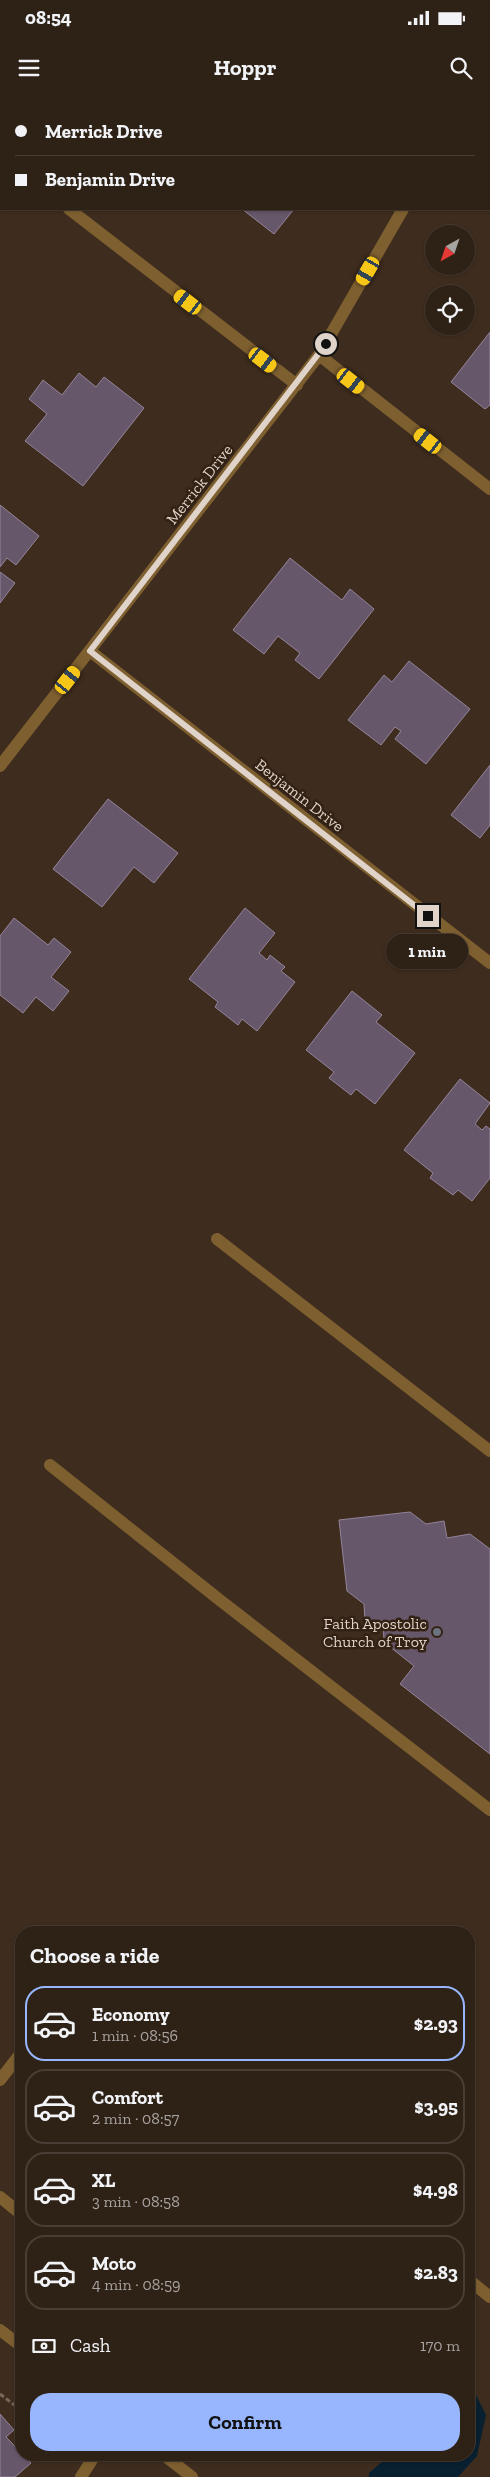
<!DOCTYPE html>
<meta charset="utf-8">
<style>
body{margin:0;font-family:"Zilla Slab",serif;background:#36291f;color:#f1f3f6;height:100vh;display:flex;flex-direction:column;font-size:19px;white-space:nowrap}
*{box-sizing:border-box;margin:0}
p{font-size:16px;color:#a7a3a1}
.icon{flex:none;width:28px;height:28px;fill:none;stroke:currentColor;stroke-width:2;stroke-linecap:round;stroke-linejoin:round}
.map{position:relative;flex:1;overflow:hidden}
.details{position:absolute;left:15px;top:1826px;width:460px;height:535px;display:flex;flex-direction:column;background:#2e2116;border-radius:20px;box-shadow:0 1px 4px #0004,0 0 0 1px #493e35}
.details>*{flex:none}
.top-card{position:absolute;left:0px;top:0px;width:490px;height:110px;box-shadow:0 1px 4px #0004,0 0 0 1px #493e35;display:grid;align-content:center;height:110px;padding:0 15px;background:#2e2116}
.needle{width:32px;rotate:220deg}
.controls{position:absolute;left:425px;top:125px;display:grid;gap:10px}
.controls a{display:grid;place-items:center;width:50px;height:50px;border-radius:50%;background:#2e2116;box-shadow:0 1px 4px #0004,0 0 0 1px #493e35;font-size:25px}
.end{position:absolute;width:22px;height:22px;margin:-11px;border:6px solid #dfd3ca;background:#111;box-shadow:0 0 0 2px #111}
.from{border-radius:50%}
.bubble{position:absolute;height:35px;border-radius:18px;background:#2e2116;box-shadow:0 1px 4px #0004,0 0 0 1px #493e35;font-size:16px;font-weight:800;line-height:35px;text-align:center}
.car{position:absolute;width:15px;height:30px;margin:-15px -8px;border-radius:6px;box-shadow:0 0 4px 1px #0007;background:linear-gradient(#f5c518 24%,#345 0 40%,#f5c518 0 76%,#345 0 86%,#f5c518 0)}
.top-card b{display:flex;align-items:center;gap:18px;height:48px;font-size:19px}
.top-card b+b{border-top:1px solid #493e35}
.top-card i{width:12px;height:12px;background:#f1f3f6}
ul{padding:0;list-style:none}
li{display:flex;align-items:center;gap:15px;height:75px;margin:0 10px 8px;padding:0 5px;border:2px solid #493e35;border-radius:20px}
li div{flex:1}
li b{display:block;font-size:19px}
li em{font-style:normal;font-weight:800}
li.active{border-color:#97b6fd}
li>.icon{width:45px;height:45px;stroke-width:1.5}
h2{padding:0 15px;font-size:22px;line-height:60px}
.pay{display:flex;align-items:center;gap:12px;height:55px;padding:0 15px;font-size:19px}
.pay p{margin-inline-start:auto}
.action{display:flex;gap:10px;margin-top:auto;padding:10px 15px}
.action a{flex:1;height:58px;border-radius:20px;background:#97b6fd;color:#111;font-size:20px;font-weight:800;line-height:58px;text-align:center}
.status{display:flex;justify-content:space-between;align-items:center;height:35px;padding:0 25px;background:#2e2116;direction:ltr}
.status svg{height:14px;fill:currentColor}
header{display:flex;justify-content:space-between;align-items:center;height:65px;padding:0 15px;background:#2e2116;font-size:22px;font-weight:800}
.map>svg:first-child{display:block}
.water{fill:#092031}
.building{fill:#66576b;stroke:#95859b}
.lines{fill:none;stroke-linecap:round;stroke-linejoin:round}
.path{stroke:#79695d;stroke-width:3;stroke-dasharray:5 2.5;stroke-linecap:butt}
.lane{stroke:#7e5f30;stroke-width:12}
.street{stroke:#7e5f30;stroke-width:12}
.route{stroke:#dfd3ca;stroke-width:6}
.worship-dot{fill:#6b7280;stroke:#332214;stroke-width:2}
.labels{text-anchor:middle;stroke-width:5;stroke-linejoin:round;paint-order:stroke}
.street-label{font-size:16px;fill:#dfd3ca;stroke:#332214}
.poi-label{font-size:16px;fill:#dfd3ca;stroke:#332214;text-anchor:end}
</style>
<div class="status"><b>08:54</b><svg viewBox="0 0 49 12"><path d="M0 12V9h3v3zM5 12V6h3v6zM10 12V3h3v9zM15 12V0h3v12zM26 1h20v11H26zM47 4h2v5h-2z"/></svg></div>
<header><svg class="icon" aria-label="menu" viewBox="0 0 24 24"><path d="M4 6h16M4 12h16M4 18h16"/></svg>Hoppr<svg class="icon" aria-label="search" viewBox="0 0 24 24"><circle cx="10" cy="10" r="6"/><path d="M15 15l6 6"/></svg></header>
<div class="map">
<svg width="490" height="2377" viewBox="0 0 490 2377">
<rect width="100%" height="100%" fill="#3e2c1e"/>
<path class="water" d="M469,2289L476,2295L486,2315L477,2356L458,2377H369V2373L390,2355H469Z"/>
<g class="building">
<path d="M242,109H294L274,134Z"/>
<path d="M490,232V305L485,309L451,282Z"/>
<path d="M79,273L96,287L104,277L144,308L83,386L25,341L47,314L29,299L43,280L62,295Z"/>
<path d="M0,405L39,436L16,465L7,458L0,467Z"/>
<path d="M290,458L342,500L350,489L374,509L319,579L295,560L300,553L278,536L264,554L233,530Z"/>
<path d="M0,472L15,483L0,503Z"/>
<path d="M409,561L470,609L426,664L395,639L401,631L395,627L381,645L348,620L384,575L392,582Z"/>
<path d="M490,665V725L480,738L451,715Z"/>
<path d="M108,699L178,753L154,783L134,767L102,807L53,769Z"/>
<path d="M245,808L275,833L259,853L267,860L270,855L285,867L281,871L295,882L257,931L242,919L238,925L215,907L218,902L189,879Z"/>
<path d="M14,818L48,845L54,838L71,852L51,877L69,891L53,911L36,897L23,913L0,895V836Z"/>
<path d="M352,891L382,915L376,922L415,953L375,1004L356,989L351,995L329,978L334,972L306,950Z"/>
<path d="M460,979L490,1003L475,1024L482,1030L486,1026L490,1029V1078L472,1101L458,1090L453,1095L430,1078L433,1073L404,1050Z"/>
<path d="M410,1412L426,1424L444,1421L447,1438L470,1434L490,1449V1654L400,1584L414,1566L384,1542L383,1521L365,1522L364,1504L347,1491L339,1420Z"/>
<path d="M0,2314L14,2330L6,2337L31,2363L15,2377H0Z"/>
</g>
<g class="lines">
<path class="path" d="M0,2294L21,2310"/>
<g class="lane">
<path d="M217,1139L490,1351"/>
<path d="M50,1365L221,1501L490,1710"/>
<path d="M0,1980L21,1953"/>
<path d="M0,2097L21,2114"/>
<path d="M469,2180L490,2197"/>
<path d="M0,2230L21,2246"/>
<path d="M164,2355L192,2377"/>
<path d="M81,2377L95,2355"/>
</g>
<g class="street">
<path d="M481,1L482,0"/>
<path d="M0,55L1,56"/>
<path d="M69,109L297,285"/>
<path d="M319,255L490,389"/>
<path d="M90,551L490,863"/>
<path d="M0,666L319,255L403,109"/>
</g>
</g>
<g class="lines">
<path class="route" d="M326,244L90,551L428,816"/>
</g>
<circle class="worship-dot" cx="437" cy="1532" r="5"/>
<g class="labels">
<g class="street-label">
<text transform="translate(199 384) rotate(-52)" y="6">Merrick Drive</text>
<text transform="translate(300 695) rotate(38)" y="6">Benjamin Drive</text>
</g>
<g class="poi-label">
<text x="427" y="1529">Faith Apostolic<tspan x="427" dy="18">Church of Troy</tspan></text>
</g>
</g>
</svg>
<div class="controls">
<a><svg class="needle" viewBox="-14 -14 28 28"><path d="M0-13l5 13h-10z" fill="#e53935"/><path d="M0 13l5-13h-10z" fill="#a7a3a1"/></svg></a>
<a><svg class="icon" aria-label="locate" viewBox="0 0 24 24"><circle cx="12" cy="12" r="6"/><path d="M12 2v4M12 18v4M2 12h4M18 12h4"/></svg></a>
</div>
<i class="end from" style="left:326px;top:244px"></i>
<i class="end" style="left:428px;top:816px"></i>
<div class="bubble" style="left:386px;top:834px;width:82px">1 min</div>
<i class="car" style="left:368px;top:171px;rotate:210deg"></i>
<i class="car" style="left:188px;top:202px;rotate:307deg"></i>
<i class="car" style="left:263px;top:260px;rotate:127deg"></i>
<i class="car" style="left:351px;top:281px;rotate:128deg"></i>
<i class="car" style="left:428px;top:341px;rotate:308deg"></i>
<i class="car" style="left:68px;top:580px;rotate:38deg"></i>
<div class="top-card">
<b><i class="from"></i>Merrick Drive</b>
<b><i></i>Benjamin Drive</b>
</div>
<section class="details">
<h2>Choose a ride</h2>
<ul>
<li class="active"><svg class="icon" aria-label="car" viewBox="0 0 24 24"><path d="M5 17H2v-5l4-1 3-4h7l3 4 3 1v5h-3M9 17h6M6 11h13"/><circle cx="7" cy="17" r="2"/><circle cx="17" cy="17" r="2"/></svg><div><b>Economy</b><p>1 min · 08:56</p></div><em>$2.93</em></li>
<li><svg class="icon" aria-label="car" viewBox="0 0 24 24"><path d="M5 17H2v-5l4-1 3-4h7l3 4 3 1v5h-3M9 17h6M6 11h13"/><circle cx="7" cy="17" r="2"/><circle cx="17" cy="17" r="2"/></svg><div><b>Comfort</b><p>2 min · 08:57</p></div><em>$3.95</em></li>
<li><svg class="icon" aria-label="car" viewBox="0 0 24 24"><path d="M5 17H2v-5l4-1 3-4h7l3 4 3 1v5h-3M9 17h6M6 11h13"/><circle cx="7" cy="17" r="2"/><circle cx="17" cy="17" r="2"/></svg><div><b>XL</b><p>3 min · 08:58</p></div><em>$4.98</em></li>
<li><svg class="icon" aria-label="car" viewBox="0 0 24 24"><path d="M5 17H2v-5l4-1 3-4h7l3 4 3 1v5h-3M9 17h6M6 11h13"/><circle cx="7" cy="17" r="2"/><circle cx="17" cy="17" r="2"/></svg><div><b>Moto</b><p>4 min · 08:59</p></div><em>$2.83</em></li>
</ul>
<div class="pay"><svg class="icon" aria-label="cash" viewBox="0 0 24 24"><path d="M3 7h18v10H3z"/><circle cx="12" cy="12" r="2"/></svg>Cash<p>170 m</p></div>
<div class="action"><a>Confirm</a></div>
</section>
</div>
